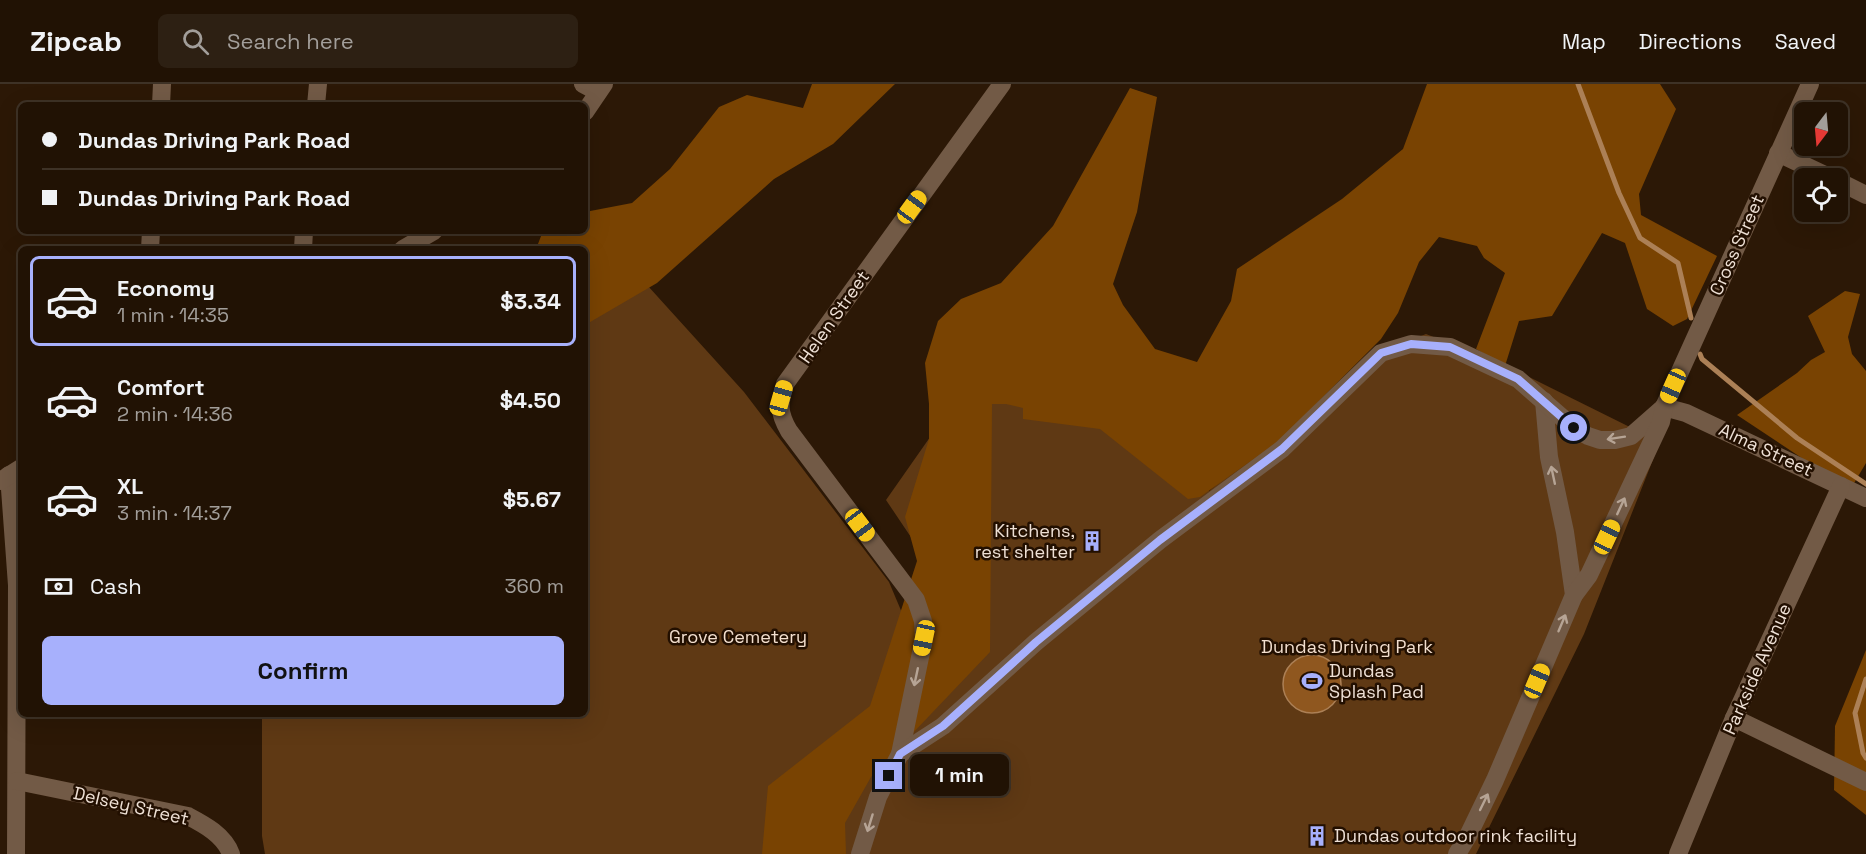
<!DOCTYPE html>
<meta charset="utf-8">
<style>
body{margin:0;font-family:"Space Grotesk",sans-serif;background:#2d2013;color:#f1f3f6;height:100vh;display:flex;flex-direction:column;font-size:22px;white-space:nowrap}
*{box-sizing:border-box;margin:0}
p{font-size:20px;color:#a29e9a}
.icon{flex:none;width:33px;height:33px;fill:none;stroke:currentColor;stroke-width:2;stroke-linecap:round;stroke-linejoin:round}
.map{position:relative;flex:1;overflow:hidden}
.side{position:absolute;left:18px;top:162px;width:570px;height:471px;display:flex;flex-direction:column;background:#211204;border-radius:9px;box-shadow:0 6px 24px #0002,0 0 0 2px #3e3226}
.side>*{flex:none}
.banner{position:absolute;left:18px;top:18px;width:570px;height:132px;border-radius:9px;box-shadow:0 6px 24px #0002,0 0 0 2px #3e3226;display:grid;align-content:center;height:132px;padding:0 24px;background:#211204}
.needle{width:39px;rotate:196deg}
.fabs{position:absolute;left:1794px;top:18px;display:grid;gap:12px}
.fabs a{display:grid;place-items:center;width:54px;height:54px;border-radius:9px;background:#211204;box-shadow:0 6px 24px #0002,0 0 0 2px #3e3226;font-size:30px}
.end{position:absolute;width:27px;height:27px;margin:-14px;border:8px solid #a7b0fc;background:#111;box-shadow:0 0 0 3px #111}
.from{border-radius:50%}
.bubble{position:absolute;height:42px;border-radius:9px;background:#211204;box-shadow:0 6px 24px #0002,0 0 0 2px #3e3226;font-size:20px;font-weight:800;line-height:42px;text-align:center}
.car{position:absolute;width:18px;height:36px;margin:-18px -9px;border-radius:8px;box-shadow:0 0 4px 2px #0007;background:linear-gradient(#f5c518 24%,#345 0 40%,#f5c518 0 76%,#345 0 86%,#f5c518 0)}
.banner b{display:flex;align-items:center;gap:21px;height:57px;font-size:22px}
.banner b+b{border-top:2px solid #3e3226}
.banner i{width:15px;height:15px;background:#f1f3f6}
ul{padding:10px 0 0;list-style:none}
li{display:flex;align-items:center;gap:18px;height:90px;margin:0 12px 9px;padding:0 12px;border:3px solid transparent;border-radius:9px}
li div{flex:1}
li b{display:block;font-size:22px}
li em{font-style:normal;font-weight:800}
li.current{border-color:#a7b0fc}
li>.icon{width:54px;height:54px;stroke-width:1.5}
.pay{display:flex;align-items:center;gap:15px;height:66px;padding:0 24px;font-size:22px}
.pay p{margin-inline-start:auto}
.primary-button{display:flex;gap:12px;margin-top:auto;padding:12px 24px}
.primary-button a{flex:1;height:69px;border-radius:9px;background:#a7b0fc;color:#111;font-size:24px;font-weight:800;line-height:69px;text-align:center}
header{display:flex;align-items:center;gap:36px;box-sizing:border-box;height:84px;padding:0 30px;background:#211204;border-bottom:2px solid #3e3226}
header strong{font-size:28px}
nav{display:flex;gap:33px;margin-inline-start:auto;font-size:21px}
.search{width:420px;height:54px;background:#2d2013;display:flex;align-items:center;gap:15px;box-sizing:border-box;padding:0 21px;border-radius:9px;color:#a29e9a;font-size:22px}
.map>svg:first-child{display:block}
.green{fill:#5f3914}
.forest{fill:#794302}
.water{fill:#8f571f;stroke:#ac8056;stroke-width:1.5}
.lines{fill:none;stroke-linecap:round;stroke-linejoin:round}
.stream{stroke:#ac8056;stroke-width:5}
.minor{stroke:#725a46;stroke-width:18}
.tertiary{stroke:#725a46;stroke-width:18}
.oneway{stroke:#b6a495}
.route{stroke:#a7b0fc;stroke-width:8}
.labels{text-anchor:middle;stroke-width:5;stroke-linejoin:round;paint-order:stroke}
.street-label{font-size:18px;fill:#eee0d5;stroke:#220f00}
.poi-label{font-size:18px;fill:#eee0d5;stroke:#220f00;text-anchor:start}
.park-label{font-size:18px;fill:#f3dfce;stroke:#220f00}
</style>
<header>
<strong>Zipcab</strong>
<div class="search"><svg class="icon" aria-label="search" viewBox="0 0 24 24"><circle cx="10" cy="10" r="6"/><path d="M15 15l6 6"/></svg>Search here</div>
<nav><a>Map</a><a>Directions</a><a>Saved</a></nav>
</header>
<div class="map">
<svg width="1866" height="770" viewBox="0 0 1866 770">
<rect width="100%" height="100%" fill="#2c1806"/>
<path class="green" d="M590,138L744,308L889,498L916,562L933,486L886,416L1033,206L1209,407L1382,267L1426,250L1509,283L1660,358L1584,550L1476,770H265L262,752V630H585V147Z"/>
<g class="forest">
<path d="M812,0H895L833,60L774,95L657,199L585,241V165H536L543,147H585V128L632,119L670,85L719,23L747,11L803,24Z"/>
<path d="M1427,0H1660L1676,25L1639,110L1641,131L1717,172L1687,235L1673,242L1647,225L1625,159L1602,149L1552,232L1519,237L1505,282L1476,265L1505,189L1484,174L1477,162L1439,153L1419,178L1398,229L1381,255L1279,357L1200,413L1188,415L1100,345L1023,335V324L1006,320H992L990,568L871,693L845,739L846,770H762L768,702L870,622L917,477L905,433L929,355V320L925,279L938,237L961,215L1001,199L1053,142L1130,4L1157,13L1137,128L1113,200L1123,221L1155,265L1197,278L1231,217L1237,185L1342,115L1403,65Z"/>
<path d="M1845,207L1860,210L1848,253L1852,270L1866,287V379L1850,406L1737,331L1797,289L1811,276L1825,268L1808,232Z"/>
<path d="M1866,566V731L1834,706L1835,642Z"/>
</g>
<circle class="water" cx="1312" cy="600" r="29"/>
<g class="lines">
<g class="stream">
<path d="M1578,0L1619,109L1640,154L1678,179L1691,234"/>
<path d="M1700,270L1702,275L1797,354L1866,400"/>
<path d="M1866,595L1855,629L1863,669L1866,674"/>
</g>
<g class="minor">
<path d="M583,0L598,8"/>
<path d="M161,21L162,0"/>
<path d="M316,21L318,0"/>
<path d="M1778,69L1831,94"/>
<path d="M1838,97L1866,111"/>
<path d="M150,165L151,147"/>
<path d="M303,165L304,147"/>
<path d="M1544,317L1549,373L1565,448L1574,511"/>
<path d="M1664,323L1686,329L1866,414"/>
<path d="M9,391L17,501L16,770"/>
<path d="M1734,634L1866,698"/>
<path d="M900,670L924,554L923,537L916,516L789,347C778,328 779,320 785,300L1002,0"/>
<path d="M17,697L188,732C205,741 224,751 231,770"/>
<path d="M860,770L878,713L900,670L943,642L1036,558L1160,456L1282,365L1381,269L1411,260L1450,263L1518,295L1574,344L1588,352L1600,356H1615L1631,352L1664,323"/>
<path d="M1457,770L1468,752L1495,696L1574,511L1589,491L1661,338L1664,323L1810,0"/>
<path d="M1678,770L1734,634L1841,402"/>
</g>
<g class="tertiary">
<path d="M585,28L604,0"/>
<path d="M403,165L434,147"/>
<path d="M0,397L21,384"/>
</g>
</g>
<defs><path id="oneway-shaft" d="M-6 0H5M1.5-3L5.5 0L1.5 3" fill="none" stroke-width="1.6" stroke-linecap="round" stroke-linejoin="round" transform="scale(1.5)"/></defs>
<g class="oneway">
<use href="#oneway-shaft" transform="translate(1616 354) rotate(171)"/>
<use href="#oneway-shaft" transform="translate(1553 391) rotate(-102)"/>
<use href="#oneway-shaft" transform="translate(1621 422) rotate(-65)"/>
<use href="#oneway-shaft" transform="translate(1562 539) rotate(-67)"/>
<use href="#oneway-shaft" transform="translate(916 593) rotate(102)"/>
<use href="#oneway-shaft" transform="translate(1484 718) rotate(-64)"/>
<use href="#oneway-shaft" transform="translate(870 739) rotate(107)"/>
</g>
<g class="lines">
<path class="route" d="M889,692L900,670L943,642L1036,558L1160,456L1282,365L1381,269L1411,260L1450,263L1518,295L1574,344"/>
</g>
<defs>
<g id="building-bare" transform="scale(1.62)"><path d="M-4-6H4V6H1V3H-1V6H-4ZM-2.5-4.3h1.7v1.8h-1.7ZM.8-4.3h1.7v1.8H.8ZM-2.5-1h1.7V.8h-1.7ZM.8-1h1.7V.8H.8Z" fill="#a7b0fc" stroke="#220f00" stroke-width="2.5" paint-order="stroke"/></g>
<g id="stadium-bare" transform="scale(1.62)"><path d="M0-5a6.5 5 0 1 0 0 10a6.5 5 0 1 0 0-10ZM-3.5-1.8h7v3.6h-7Z" fill="#a7b0fc" stroke="#220f00" stroke-width="2.5" paint-order="stroke"/></g>
</defs>
<g fill-rule="evenodd">
<use href="#building-bare" x="1092" y="457"/>
<use href="#stadium-bare" x="1312" y="597"/>
<use href="#building-bare" x="1317" y="752"/>
</g>
<g class="labels">
<g class="street-label">
<text transform="translate(1737 161) rotate(-66)" y="6">Cross Street</text>
<text transform="translate(834 233) rotate(-55)" y="6">Helen Street</text>
<text transform="translate(1766 366) rotate(25)" y="6">Alma Street</text>
<text transform="translate(1757 585) rotate(-66)" y="6">Parkside Avenue</text>
<text transform="translate(131 722) rotate(13)" y="6">Delsey Street</text>
</g>
<g class="poi-label">
<text x="1075" y="453" text-anchor="end">Kitchens,<tspan x="1075" dy="21">rest shelter</tspan></text>
<text x="1329" y="593">Dundas<tspan x="1329" dy="21">Splash Pad</tspan></text>
<text x="1334" y="758">Dundas outdoor rink facility</text>
</g>
<g class="park-label">
<text x="738" y="559">Grove Cemetery</text>
<text x="1347" y="569">Dundas Driving Park</text>
</g>
</g>
</svg>
<div class="fabs">
<a><svg class="needle" viewBox="-14 -14 28 28"><path d="M0-13l5 13h-10z" fill="#e53935"/><path d="M0 13l5-13h-10z" fill="#a29e9a"/></svg></a>
<a><svg class="icon" aria-label="locate" viewBox="0 0 24 24"><circle cx="12" cy="12" r="6"/><path d="M12 2v4M12 18v4M2 12h4M18 12h4"/></svg></a>
</div>
<i class="end from" style="left:1574px;top:344px"></i>
<i class="end" style="left:889px;top:692px"></i>
<div class="bubble" style="left:910px;top:670px;width:99px">1 min</div>
<i class="car" style="left:912px;top:123px;rotate:36deg"></i>
<i class="car" style="left:1673px;top:302px;rotate:204deg"></i>
<i class="car" style="left:781px;top:314px;rotate:16deg"></i>
<i class="car" style="left:860px;top:441px;rotate:143deg"></i>
<i class="car" style="left:1607px;top:453px;rotate:25deg"></i>
<i class="car" style="left:924px;top:554px;rotate:192deg"></i>
<i class="car" style="left:1537px;top:597px;rotate:23deg"></i>
<div class="banner">
<b><i class="from"></i>Dundas Driving Park Road</b>
<b><i></i>Dundas Driving Park Road</b>
</div>
<section class="side">
<ul>
<li class="current"><svg class="icon" aria-label="car" viewBox="0 0 24 24"><path d="M5 17H2v-5l4-1 3-4h7l3 4 3 1v5h-3M9 17h6M6 11h13"/><circle cx="7" cy="17" r="2"/><circle cx="17" cy="17" r="2"/></svg><div><b>Economy</b><p>1 min · 14:35</p></div><em>$3.34</em></li>
<li><svg class="icon" aria-label="car" viewBox="0 0 24 24"><path d="M5 17H2v-5l4-1 3-4h7l3 4 3 1v5h-3M9 17h6M6 11h13"/><circle cx="7" cy="17" r="2"/><circle cx="17" cy="17" r="2"/></svg><div><b>Comfort</b><p>2 min · 14:36</p></div><em>$4.50</em></li>
<li><svg class="icon" aria-label="car" viewBox="0 0 24 24"><path d="M5 17H2v-5l4-1 3-4h7l3 4 3 1v5h-3M9 17h6M6 11h13"/><circle cx="7" cy="17" r="2"/><circle cx="17" cy="17" r="2"/></svg><div><b>XL</b><p>3 min · 14:37</p></div><em>$5.67</em></li>
</ul>
<div class="pay"><svg class="icon" aria-label="cash" viewBox="0 0 24 24"><path d="M3 7h18v10H3z"/><circle cx="12" cy="12" r="2"/></svg>Cash<p>360 m</p></div>
<div class="primary-button"><a>Confirm</a></div>
</section>
</div>
